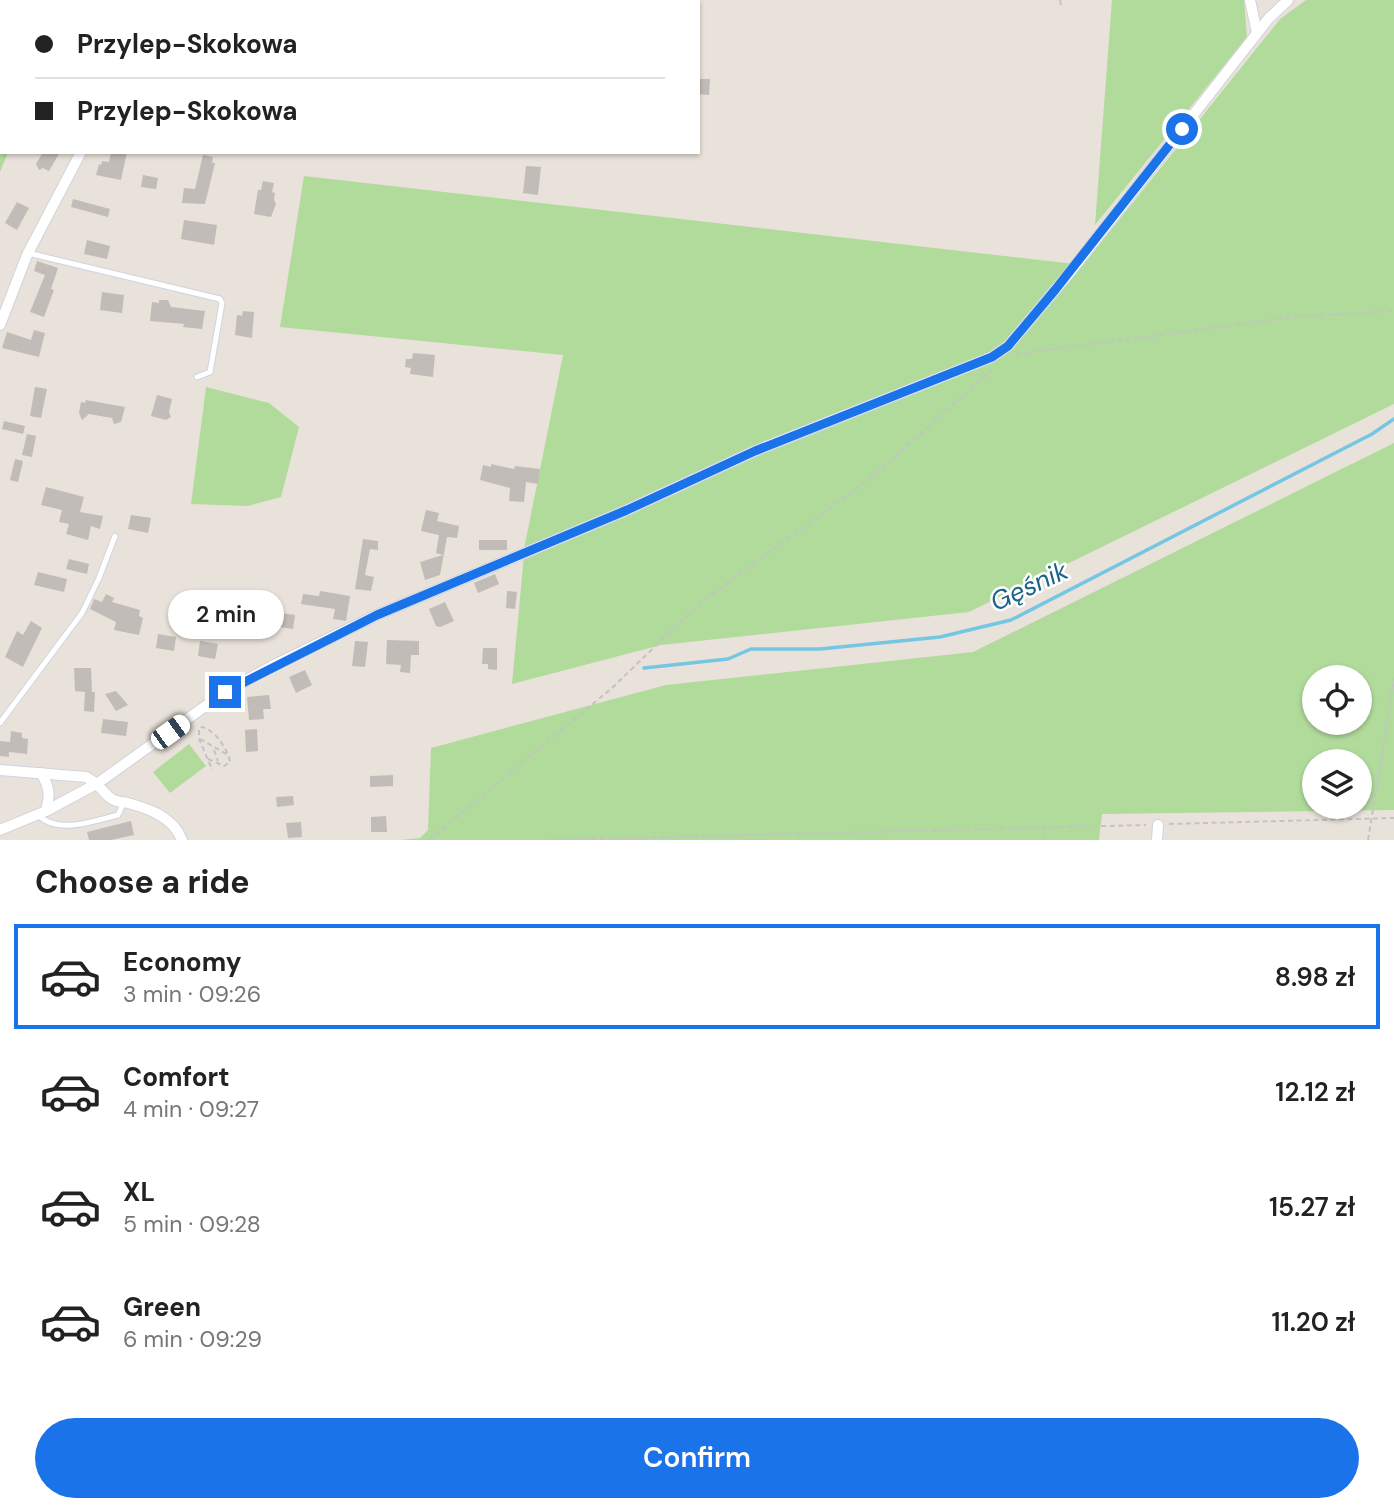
<!DOCTYPE html>
<meta charset="utf-8">
<style>
body{margin:0;font-family:"DM Sans",sans-serif;background:#f6f6f6;color:#222;height:100vh;display:flex;flex-direction:column;font-size:26px;white-space:nowrap}
*{box-sizing:border-box;margin:0}
p{font-size:23px;color:#767676}
.icon{flex:none;width:38px;height:38px;fill:none;stroke:currentColor;stroke-width:2;stroke-linecap:round;stroke-linejoin:round}
.map{position:relative;height:840px;overflow:hidden}
.sheet{display:flex;flex-direction:column;background:#fff;flex:1}
.sheet>*{flex:none}
.top-card{position:absolute;left:0px;top:0px;width:700px;height:154px;box-shadow:0 2px 5px #0004;display:grid;align-content:center;height:154px;padding:0 35px;background:#fff}
.buttons{position:absolute;left:1302px;top:665px;display:grid;gap:14px}
.buttons a{display:grid;place-items:center;width:70px;height:70px;border-radius:50%;background:#fff;box-shadow:0 2px 5px #0004;font-size:35px}
.end{position:absolute;width:32px;height:32px;margin:-16px;border:9px solid #1a73e8;background:#fff;box-shadow:0 0 0 4px #fff}
.from{border-radius:50%}
.bubble{position:absolute;height:49px;border-radius:24px;background:#fff;box-shadow:0 2px 5px #0004;font-size:23px;font-weight:600;line-height:49px;text-align:center}
.car{position:absolute;width:21px;height:42px;margin:-21px -10px;border-radius:9px;box-shadow:0 0 5px 2px #0007;background:linear-gradient(#fff 24%,#345 0 40%,#fff 0 76%,#345 0 86%,#fff 0)}
.top-card b{display:flex;align-items:center;gap:24px;height:66px;font-size:26px}
.top-card b+b{border-top:2px solid #e0e0e0}
.top-card i{width:18px;height:18px;background:#222}
ul{padding:0;list-style:none}
li{display:flex;align-items:center;gap:21px;height:105px;margin:0 14px 10px;padding:0 21px;border:4px solid transparent;border-radius:0px}
li div{flex:1}
li b{display:block;font-size:26px}
li em{font-style:normal;font-weight:600}
li.selected{border-color:#1a73e8}
li>.icon{width:63px;height:63px;stroke-width:1.5}
h2{padding:0 35px;font-size:32px;line-height:84px}
.cta{display:flex;gap:14px;margin-top:auto;padding:14px 35px}
.cta a{flex:1;height:80px;border-radius:42px;background:#1a73e8;color:#fff;font-size:28px;font-weight:600;line-height:80px;text-align:center}
.map>svg:first-child{display:block}
.green{fill:#b1db9b;fill-rule:evenodd}
.lines{fill:none;stroke-linecap:round;stroke-linejoin:round}
.stream{stroke:#75c6e2;stroke-width:3.5}
.building{fill:#c1bcb7}
.service-casing{stroke:#d0d3df;stroke-width:7}
.minor-casing{stroke:#d0d3df;stroke-width:12}
.path{stroke:#c3c3c3;stroke-width:2;stroke-dasharray:5 3.5;stroke-linecap:butt}
.service{stroke:#fff;stroke-width:5}
.minor{stroke:#fff;stroke-width:10}
.route{stroke:#1a73e8;stroke-width:9}
.labels{text-anchor:middle;stroke-width:5;stroke-linejoin:round;paint-order:stroke}
.water-label{font-size:26px;font-style:italic;fill:#19648a;stroke:#fff}
</style>
<div class="map">
<svg width="1394" height="840" viewBox="0 0 1394 840">
<rect width="100%" height="100%" fill="#e9e2da"/>
<g class="green">
<path d="M0,0L12,2H2V152H8L0,172Z"/>
<path d="M1112,0H1244L1247,37L1095,225Z"/>
<path d="M1306,0H1394V404L969,612L661,645L512,684L525,544L563,355L280,327L304,176L1083,265L1280,19Z"/>
<path d="M206,387L269,403L299,427L281,497L248,506L191,504Z"/>
<path d="M1394,443V810L1102,814L1099,840H400L420,838L428,830L431,748L666,685L973,652ZM1314,677H1360V723H1314ZM1314,761H1360V807H1314Z"/>
<path d="M189,744L206,766L170,793L153,772Z"/>
</g>
<g class="lines">
<path class="stream" d="M644,668L728,659L751,649H820L940,637L1011,620L1372,434L1394,419"/>
</g>
<g class="building">
<path d="M698,79H710L709,95L698,94Z"/>
<path d="M43,152H60L49,171L43,168L39,170L36,164Z"/>
<path d="M111,152H127L121,180L96,175L99,164L101,165L102,161L109,162Z"/>
<path d="M203,155L213,157L212,163H215L205,204L182,203L184,188L195,189Z"/>
<path d="M526,166L541,167L538,195L523,193Z"/>
<path d="M143,175L158,178L156,189L141,187Z"/>
<path d="M263,181L274,183L272,192L275,193L274,200L276,204L271,217L254,214L258,190H261Z"/>
<path d="M73,199L110,209L108,217L71,207Z"/>
<path d="M17,202L29,208L17,230L5,223Z"/>
<path d="M184,220L217,225L214,245L181,239Z"/>
<path d="M87,240L110,246L107,259L84,254Z"/>
<path d="M37,261L58,268L51,289L54,290L44,317L30,312L45,275L34,271Z"/>
<path d="M102,292L124,295L122,313L100,310Z"/>
<path d="M159,300H168L171,307L205,311L202,329L183,327L184,324L150,321L152,302L159,303Z"/>
<path d="M243,311L254,312L252,338L235,335L237,315L242,316Z"/>
<path d="M34,330L45,333L39,357L2,348L7,332L31,340Z"/>
<path d="M413,353L435,355L433,377L410,374L411,368L405,367L406,359H412Z"/>
<path d="M35,387L47,389L41,418L30,416Z"/>
<path d="M157,395L172,399L169,412L171,417L166,420L151,416Z"/>
<path d="M86,400L125,407L121,422L114,424L112,418L89,414L82,420L79,413L81,402L85,403Z"/>
<path d="M4,421L25,426L23,434L2,429Z"/>
<path d="M27,434L36,436L32,457L22,455Z"/>
<path d="M15,459L23,461L18,482L10,480Z"/>
<path d="M491,464L514,469L515,466L540,469L538,484L526,482L524,502L509,501L510,488L480,480L483,465L491,467Z"/>
<path d="M46,487L84,497L80,512L103,516L100,529L91,526L88,540L66,534L69,524L59,522L62,510L41,505Z"/>
<path d="M426,510L439,513L437,521L459,526L457,538L447,537L440,575L425,580L420,562L443,555L436,553L439,535L421,531Z"/>
<path d="M131,515L151,518L148,533L128,529Z"/>
<path d="M363,539L378,541V550L370,549L365,575L374,577L371,591L355,589Z"/>
<rect x="479" y="540" width="28" height="10"/>
<path d="M69,559L89,564L87,574L66,569Z"/>
<path d="M38,572L67,579L64,592L34,585Z"/>
<path d="M495,574L499,584L478,593L474,583Z"/>
<path d="M320,591L350,596L346,621L333,619L335,609L301,604L303,594L319,596Z"/>
<path d="M507,591L517,592L515,609L506,608Z"/>
<path d="M106,594L114,598L112,602L140,610L139,616L143,618L139,635L114,630L116,622L90,609L94,599L102,602Z"/>
<path d="M205,596L230,600L228,612L203,608Z"/>
<path d="M445,602L454,621L440,627L436,626L429,609Z"/>
<path d="M281,613L295,615L293,629L279,627Z"/>
<path d="M237,620L249,621L247,635L235,634Z"/>
<path d="M31,621L42,628L23,667L5,657L17,631L23,635Z"/>
<path d="M158,634L176,637L174,651L156,648Z"/>
<path d="M387,640L419,641V655H411L410,673L400,672L401,665L386,664Z"/>
<path d="M200,641L218,644L215,659L198,656Z"/>
<path d="M355,641L368,642L365,667L352,666Z"/>
<path d="M483,648H497V670L488,669V664H482Z"/>
<path d="M74,668H91L92,692H95L94,712L84,711L85,692L75,691Z"/>
<path d="M305,670L312,685L296,693L289,677Z"/>
<path d="M116,691L128,705L116,711L105,694Z"/>
<path d="M269,695L271,709H263L264,719L249,720L247,697Z"/>
<path d="M103,719L128,722L126,736L101,733Z"/>
<path d="M257,729L258,751L246,752L245,730Z"/>
<path d="M11,731L22,733V738L28,739L27,754L9,752V757L0,756V741L10,742Z"/>
<path d="M393,775V786L370,787V776Z"/>
<path d="M293,796L294,805L277,807L276,797Z"/>
<path d="M386,816L387,832H371V817Z"/>
<path d="M131,821L134,835L111,840H89L87,832Z"/>
<path d="M301,822L302,837L288,838L286,823Z"/>
</g>
<g class="lines">
<g class="service-casing">
<g id="service">
<path d="M205,2V0"/>
<path d="M564,2L565,0"/>
<path d="M28,253L220,299L222,303L210,372L197,377"/>
<path d="M0,723L82,613L99,578L115,536"/>
<path d="M38,815C58,835 93,821 118,815L124,802"/>
</g>
</g>
<g class="minor-casing">
<g id="minor">
<path d="M1250,0L1257,33"/>
<path d="M162,2L163,0"/>
<path d="M0,325L27,255L81,152"/>
<path d="M0,770L86,777C100,784 102,792 112,799C116,802 124,802 128,803C150,809 173,817 182,840"/>
<path d="M41,773C50,788 50,795 46,811"/>
<path d="M0,830L46,811L98,783L225,692L270,667L377,615L627,510L755,451L992,357L1008,346L1071,271L1269,18L1288,0"/>
<path d="M1157,840L1158,825"/>
</g>
</g>
<g class="path">
<path d="M1060,0L1061,6"/>
<path d="M1016,354L1294,317L1394,311"/>
<path d="M200,739L228,755"/>
<path d="M214,750L218,761"/>
<path d="M208,759L224,766L230,762C228,749 214,729 202,727L199,728V739C204,749 207,760 213,770"/>
<path d="M1169,824L1394,818"/>
<path d="M429,840L612,688L700,603L872,477L992,370"/>
<path d="M549,840L1146,825"/>
<path d="M1044,840V831"/>
<path d="M1368,840L1394,679"/>
</g>
<use href="#service" class="service"/>
<use href="#minor" class="minor"/>
</g>
<g class="lines">
<path class="route" d="M225,692L377,615L627,510L755,451L992,357L1008,346L1055,290L1182,129"/>
</g>
<g class="labels">
<g class="water-label">
<text transform="translate(1029 586) rotate(-25)" y="9">Gęśnik</text>
</g>
</g>
</svg>
<div class="buttons">
<a><svg class="icon" aria-label="locate" viewBox="0 0 24 24"><circle cx="12" cy="12" r="6"/><path d="M12 2v4M12 18v4M2 12h4M18 12h4"/></svg></a>
<a><svg class="icon" aria-label="layers" viewBox="0 0 24 24"><path d="M12 4l9 5-9 5-9-5zM3 14l9 5 9-5"/></svg></a>
</div>
<i class="end from" style="left:1182px;top:129px"></i>
<i class="end" style="left:225px;top:692px"></i>
<div class="bubble" style="left:168px;top:590px;width:116px">2 min</div>
<i class="car" style="left:170px;top:732px;rotate:54deg"></i>
<div class="top-card">
<b><i class="from"></i>Przylep-Skokowa</b>
<b><i></i>Przylep-Skokowa</b>
</div>
</div>
<section class="sheet">
<h2>Choose a ride</h2>
<ul>
<li class="selected"><svg class="icon" aria-label="car" viewBox="0 0 24 24"><path d="M5 17H2v-5l4-1 3-4h7l3 4 3 1v5h-3M9 17h6M6 11h13"/><circle cx="7" cy="17" r="2"/><circle cx="17" cy="17" r="2"/></svg><div><b>Economy</b><p>3 min · 09:26</p></div><em>8.98 zł</em></li>
<li><svg class="icon" aria-label="car" viewBox="0 0 24 24"><path d="M5 17H2v-5l4-1 3-4h7l3 4 3 1v5h-3M9 17h6M6 11h13"/><circle cx="7" cy="17" r="2"/><circle cx="17" cy="17" r="2"/></svg><div><b>Comfort</b><p>4 min · 09:27</p></div><em>12.12 zł</em></li>
<li><svg class="icon" aria-label="car" viewBox="0 0 24 24"><path d="M5 17H2v-5l4-1 3-4h7l3 4 3 1v5h-3M9 17h6M6 11h13"/><circle cx="7" cy="17" r="2"/><circle cx="17" cy="17" r="2"/></svg><div><b>XL</b><p>5 min · 09:28</p></div><em>15.27 zł</em></li>
<li><svg class="icon" aria-label="car" viewBox="0 0 24 24"><path d="M5 17H2v-5l4-1 3-4h7l3 4 3 1v5h-3M9 17h6M6 11h13"/><circle cx="7" cy="17" r="2"/><circle cx="17" cy="17" r="2"/></svg><div><b>Green</b><p>6 min · 09:29</p></div><em>11.20 zł</em></li>
</ul>
<div class="cta"><a>Confirm</a></div>
</section>
